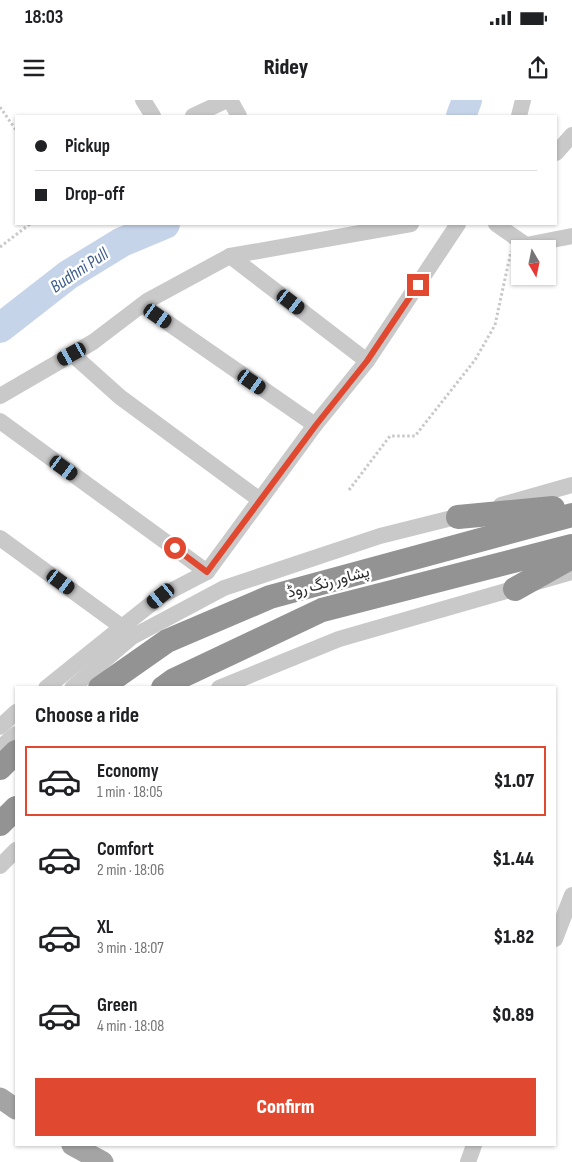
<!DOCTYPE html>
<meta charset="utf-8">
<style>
body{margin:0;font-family:"Sofia Sans Condensed",Vazirmatn,sans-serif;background:#f2f2f2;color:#202124;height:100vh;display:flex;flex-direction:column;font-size:19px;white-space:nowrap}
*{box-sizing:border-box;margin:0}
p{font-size:16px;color:#757577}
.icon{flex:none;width:28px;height:28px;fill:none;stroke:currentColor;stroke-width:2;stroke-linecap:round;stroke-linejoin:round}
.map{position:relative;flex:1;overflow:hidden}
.sheet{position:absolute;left:15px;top:586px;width:541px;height:460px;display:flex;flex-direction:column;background:#fff;border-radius:0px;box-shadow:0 1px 4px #0004}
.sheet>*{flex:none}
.banner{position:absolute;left:15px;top:15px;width:542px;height:110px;border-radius:0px;box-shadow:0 1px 4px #0004;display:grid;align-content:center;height:110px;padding:0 20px;background:#fff}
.needle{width:32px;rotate:171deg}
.controls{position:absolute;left:511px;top:140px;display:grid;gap:10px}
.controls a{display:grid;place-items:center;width:45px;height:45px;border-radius:0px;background:#fff;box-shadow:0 1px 4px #0004;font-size:25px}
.end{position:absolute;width:22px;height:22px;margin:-11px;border:6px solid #e04930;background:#fff;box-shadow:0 0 0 2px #fff}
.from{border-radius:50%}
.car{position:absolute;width:15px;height:30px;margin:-15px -8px;border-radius:6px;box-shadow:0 0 4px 1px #0007;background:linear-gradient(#222 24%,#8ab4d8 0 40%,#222 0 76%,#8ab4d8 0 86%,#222 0)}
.banner b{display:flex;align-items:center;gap:18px;height:48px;font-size:19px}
.banner b+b{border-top:1px solid #e0e0e0}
.banner i{width:12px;height:12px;background:#202124}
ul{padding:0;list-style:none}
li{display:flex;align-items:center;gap:15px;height:70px;margin:0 10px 8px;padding:0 10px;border:2px solid transparent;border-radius:0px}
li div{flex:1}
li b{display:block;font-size:19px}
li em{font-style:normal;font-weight:800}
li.selected{border-color:#e04930}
li>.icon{width:45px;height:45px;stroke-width:1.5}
h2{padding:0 20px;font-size:22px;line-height:60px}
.primary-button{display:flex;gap:10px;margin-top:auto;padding:10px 20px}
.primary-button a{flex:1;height:58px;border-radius:0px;background:#e04930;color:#fff;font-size:20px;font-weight:800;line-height:58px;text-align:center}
.status{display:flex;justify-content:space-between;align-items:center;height:35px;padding:0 25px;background:#fff;direction:ltr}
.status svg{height:14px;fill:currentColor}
header{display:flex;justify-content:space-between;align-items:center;height:65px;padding:0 20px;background:#fff;font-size:22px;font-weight:800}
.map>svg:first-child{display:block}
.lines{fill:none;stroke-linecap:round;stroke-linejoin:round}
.river{stroke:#c5d4e9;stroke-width:30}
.path{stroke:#c9c9c9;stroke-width:3;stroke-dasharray:2.5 2.5;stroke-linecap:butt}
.minor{stroke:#c9c9c9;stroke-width:16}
.major{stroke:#a4a4a4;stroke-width:21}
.highway{stroke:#939393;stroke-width:24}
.route{stroke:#e04930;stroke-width:6}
.labels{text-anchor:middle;stroke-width:5;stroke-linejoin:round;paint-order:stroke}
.street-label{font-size:16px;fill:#2c2c2c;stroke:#fff}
.water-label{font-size:18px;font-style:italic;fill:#3d5c8b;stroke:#fff}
</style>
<div class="status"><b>18:03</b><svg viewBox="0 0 49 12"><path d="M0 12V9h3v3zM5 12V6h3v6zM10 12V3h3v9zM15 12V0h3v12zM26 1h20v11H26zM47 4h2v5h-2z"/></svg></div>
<header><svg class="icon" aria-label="menu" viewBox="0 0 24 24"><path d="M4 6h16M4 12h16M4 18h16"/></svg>Ridey<svg class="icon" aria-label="share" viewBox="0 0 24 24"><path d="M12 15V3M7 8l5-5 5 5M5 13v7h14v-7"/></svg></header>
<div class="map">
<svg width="572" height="1062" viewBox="0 0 572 1062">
<rect width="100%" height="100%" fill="#fff"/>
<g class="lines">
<g class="river">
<path d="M461,16L467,0"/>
<path d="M0,228L68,175L122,142L165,124"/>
</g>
<g class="path">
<path d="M0,7L16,30"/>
<path d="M0,147L30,124"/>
<path d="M349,390L390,336H415L475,260L495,225L511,151"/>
</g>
<g class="minor">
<path d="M143,0L153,16"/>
<path d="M230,0L239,16"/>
<path d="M193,16L227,0"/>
<path d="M519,16L523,0"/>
<path d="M556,53L572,35"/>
<path d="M496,124L526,145L572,136"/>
<path d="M230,156L367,261"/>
<path d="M142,205L315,325"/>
<path d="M72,254L120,297L260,400"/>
<path d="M0,296L93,242L147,201L230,156L411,124"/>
<path d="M0,321L207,472L315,325L367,261L458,124"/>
<path d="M501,405L572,385"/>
<path d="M0,438L122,527L161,496L207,472"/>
<path d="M46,588L122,527"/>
<path d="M72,588L132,537L224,488L380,436L468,414"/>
<path d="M219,588L339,539L572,472"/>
<path d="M0,627L16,612"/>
<path d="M0,648L16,634"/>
<path d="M0,766L16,750"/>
<path d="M555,839L572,795"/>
<path d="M468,1062L474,1045"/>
</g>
<g class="major">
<path d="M0,998L16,1009"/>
<path d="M72,1045L103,1062"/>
</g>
<g class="highway">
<path d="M458,417L553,408"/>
<path d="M515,489L572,457"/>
<path d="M100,588L167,541L270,497L572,415"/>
<path d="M163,588L174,580L322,510L572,446"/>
<path d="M0,668L16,652"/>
<path d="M0,724L16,708"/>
</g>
</g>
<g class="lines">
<path class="route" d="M175,448L207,472L316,325L367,261L418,185"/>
</g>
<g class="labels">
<g class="street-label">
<text transform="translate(328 481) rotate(-15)" y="6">پشاور رنگ روڈ</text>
</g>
<g class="water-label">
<text transform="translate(79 170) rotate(-34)" y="6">Budhni Pull</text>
</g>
</g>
</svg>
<div class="controls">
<a><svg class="needle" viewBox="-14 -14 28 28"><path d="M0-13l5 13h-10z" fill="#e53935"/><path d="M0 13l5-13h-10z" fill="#757577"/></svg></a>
</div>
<i class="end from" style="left:175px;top:448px"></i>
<i class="end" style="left:418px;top:185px"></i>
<i class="car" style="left:291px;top:202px;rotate:127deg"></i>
<i class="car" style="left:158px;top:216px;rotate:125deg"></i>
<i class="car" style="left:72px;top:254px;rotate:241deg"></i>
<i class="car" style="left:252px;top:282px;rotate:125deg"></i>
<i class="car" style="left:64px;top:368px;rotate:126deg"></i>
<i class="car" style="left:61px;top:482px;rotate:126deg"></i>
<i class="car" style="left:161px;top:496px;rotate:231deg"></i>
<div class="banner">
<b><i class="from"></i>Pickup</b>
<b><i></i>Drop-off</b>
</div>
<section class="sheet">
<h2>Choose a ride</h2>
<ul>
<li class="selected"><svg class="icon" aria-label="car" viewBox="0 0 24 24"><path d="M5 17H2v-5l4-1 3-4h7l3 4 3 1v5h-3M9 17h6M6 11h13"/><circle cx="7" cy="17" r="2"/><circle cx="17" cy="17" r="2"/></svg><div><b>Economy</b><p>1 min · 18:05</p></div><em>$1.07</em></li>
<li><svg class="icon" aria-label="car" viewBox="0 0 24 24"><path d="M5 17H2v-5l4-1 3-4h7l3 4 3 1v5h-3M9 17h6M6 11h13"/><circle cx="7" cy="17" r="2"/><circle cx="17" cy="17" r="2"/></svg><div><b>Comfort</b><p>2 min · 18:06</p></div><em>$1.44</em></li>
<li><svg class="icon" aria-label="car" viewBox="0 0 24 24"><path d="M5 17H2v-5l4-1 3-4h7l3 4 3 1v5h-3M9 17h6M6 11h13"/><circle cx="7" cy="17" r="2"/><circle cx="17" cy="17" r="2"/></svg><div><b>XL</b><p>3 min · 18:07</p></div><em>$1.82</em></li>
<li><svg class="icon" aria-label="car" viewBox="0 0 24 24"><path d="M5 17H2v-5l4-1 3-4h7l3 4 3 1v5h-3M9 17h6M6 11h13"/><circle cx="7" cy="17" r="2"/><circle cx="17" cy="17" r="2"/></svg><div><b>Green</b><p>4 min · 18:08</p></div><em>$0.89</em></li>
</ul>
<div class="primary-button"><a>Confirm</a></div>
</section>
</div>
